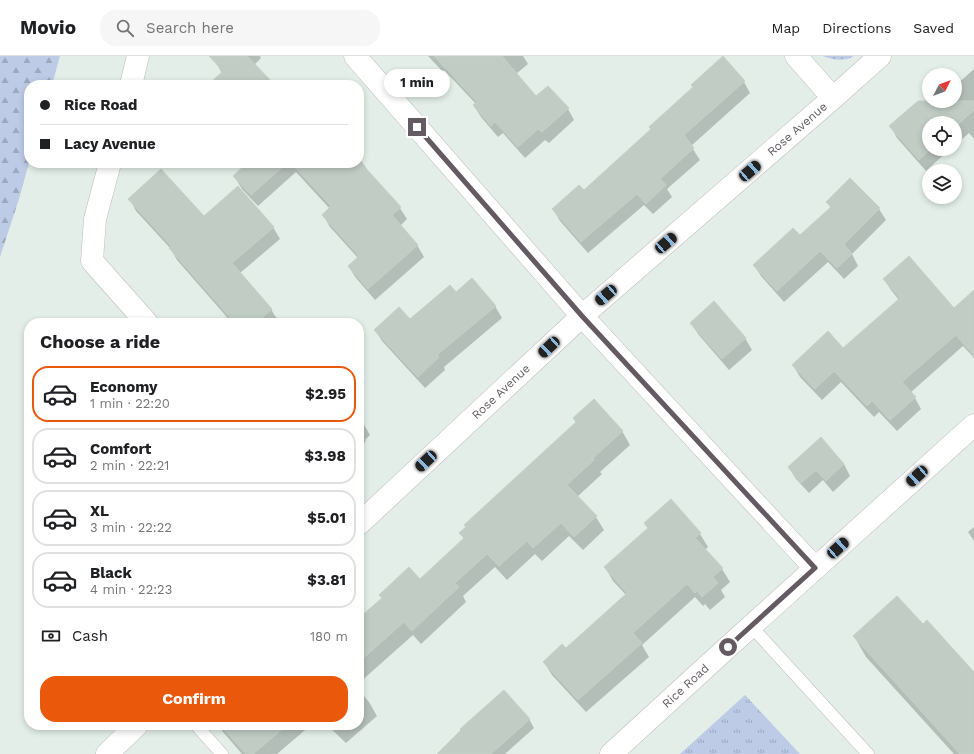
<!DOCTYPE html>
<meta charset="utf-8">
<style>
body{margin:0;font-family:"Work Sans",sans-serif;background:#f6f6f6;color:#202124;height:100vh;display:flex;flex-direction:column;font-size:15px;white-space:nowrap}
*{box-sizing:border-box;margin:0}
p{font-size:13px;color:#757577}
.icon{flex:none;width:22px;height:22px;fill:none;stroke:currentColor;stroke-width:2;stroke-linecap:round;stroke-linejoin:round}
.map{position:relative;flex:1;overflow:hidden}
.details{position:absolute;left:24px;top:262px;width:340px;height:412px;display:flex;flex-direction:column;background:#fff;border-radius:16px;box-shadow:0 2px 6px #0003}
.details>*{flex:none}
.hud{position:absolute;left:24px;top:24px;width:340px;height:88px;border-radius:16px;box-shadow:0 2px 6px #0003;display:grid;align-content:center;height:88px;padding:0 16px;background:#fff}
.needle{width:26px;rotate:48deg}
.controls{position:absolute;left:922px;top:12px;display:grid;gap:8px}
.controls a{display:grid;place-items:center;width:40px;height:40px;border-radius:50%;background:#fff;box-shadow:0 2px 6px #0003;font-size:20px}
.end{position:absolute;width:18px;height:18px;margin:-9px;border:5px solid #645a62;background:#fff;box-shadow:0 0 0 2px #fff}
.from{border-radius:50%}
.bubble{position:absolute;height:28px;border-radius:14px;background:#fff;box-shadow:0 2px 6px #0003;font-size:13px;font-weight:700;line-height:28px;text-align:center}
.car{position:absolute;width:12px;height:24px;margin:-12px -6px;border-radius:5px;box-shadow:0 0 3px 1px #0007;background:linear-gradient(#222 24%,#8ab4d8 0 40%,#222 0 76%,#8ab4d8 0 86%,#222 0)}
.hud b{display:flex;align-items:center;gap:14px;height:38px;font-size:15px}
.hud b+b{border-top:1px solid #e0e0e0}
.hud i{width:10px;height:10px;background:#202124}
ul{padding:0;list-style:none}
li{display:flex;align-items:center;gap:12px;height:56px;margin:0 8px 6px;padding:0 8px;border:2px solid #e0e0e0;border-radius:16px}
li div{flex:1}
li b{display:block;font-size:15px}
li em{font-style:normal;font-weight:700}
li.active{border-color:#ea580c}
li>.icon{width:36px;height:36px;stroke-width:1.5}
h2{padding:0 16px;font-size:18px;line-height:48px}
.pay{display:flex;align-items:center;gap:10px;height:44px;padding:0 16px;font-size:15px}
.pay p{margin-inline-start:auto}
.button{display:flex;gap:8px;margin-top:auto;padding:8px 16px}
.button a{flex:1;height:46px;border-radius:16px;background:#ea580c;color:#fff;font-size:16px;font-weight:700;line-height:46px;text-align:center}
header{display:flex;align-items:center;gap:24px;box-sizing:border-box;height:56px;padding:0 20px;background:#fff;border-bottom:1px solid #e0e0e0}
header strong{font-size:19px}
nav{display:flex;gap:22px;margin-inline-start:auto;font-size:14px}
.search{width:280px;height:36px;background:#f6f6f6;display:flex;align-items:center;gap:10px;box-sizing:border-box;padding:0 14px;border-radius:16px;color:#757577;font-size:15px}
.map>svg:first-child{display:block}
.grass{fill:url(#grass-tufts)}
.forest{fill:url(#forest-firs)}
.park{fill:url(#park-dots)}
.shadow{fill:#0003}
.building{fill:#c1ccc5;stroke:#c0d3c7}
.lines{fill:none;stroke-linecap:round;stroke-linejoin:round}
.service-casing{stroke:#c2bac0;stroke-width:13}
.minor-casing{stroke:#c2bac0;stroke-width:23}
.secondary-casing{stroke:#c4bbc2;stroke-width:23}
.service{stroke:#fff;stroke-width:12}
.minor{stroke:#fff;stroke-width:22}
.secondary{stroke:#fff;stroke-width:22}
.route{stroke:#645a62;stroke-width:5}
.labels{text-anchor:middle;stroke-width:4;stroke-linejoin:round;paint-order:stroke}
.street-label{font-size:12px;fill:#645a62;stroke:#fff}
</style>
<header>
<strong>Movio</strong>
<div class="search"><svg class="icon" aria-label="search" viewBox="0 0 24 24"><circle cx="10" cy="10" r="6"/><path d="M15 15l6 6"/></svg>Search here</div>
<nav><a>Map</a><a>Directions</a><a>Saved</a></nav>
</header>
<div class="map">
<svg width="974" height="698" viewBox="0 0 974 698">
<defs>
<pattern id="grass-tufts" width="24" height="20" patternUnits="userSpaceOnUse"><rect width="24" height="20" fill="#bdcbe7"/><path d="M3 7l-1-3M5 7V3M7 7l1-3M15 17l-1-3M17 17v-4M19 17l1-3" fill="none" stroke="#9da8bf"/></pattern>
<pattern id="forest-firs" width="22" height="20" patternUnits="userSpaceOnUse"><rect width="22" height="20" fill="#bdcbe7"/><path d="M5 1l3.5 6h-7zM16 11l3.5 6h-7z" fill="#9da8bf"/></pattern>
<pattern id="park-dots" width="8" height="8" patternUnits="userSpaceOnUse"><rect width="8" height="8" fill="#bdcbe7"/><path d="M2 2h.1M6 6h.1" fill="none" stroke="#9da8bf" stroke-width="1.8" stroke-linecap="round"/></pattern>
</defs>
<rect width="100%" height="100%" fill="#e2eee7"/>
<path class="grass" d="M745,639L800,698H680Z"/>
<path class="forest" d="M0,0H60L52,29H29V107L19,143L0,201Z"/>
<path class="park" d="M823,0H854C844,6 833,4 823,0Z"/>
<g class="shadow">
<path d="M217,0H260L261,2L254,9L273,29H223L222,17L216,7Z"/>
<path d="M428,0H523L528,8L516,18L536,42L568,53L574,64L549,87L545,84L525,102L503,77L498,81L481,61L474,50L476,48L444,14L443,16Z"/>
<path d="M974,13V83L969,77L955,89V67H929V93H950L926,115L897,82L891,71L932,45H955V30Z"/>
<path d="M287,24L291,29H281Z"/>
<path d="M744,26L750,37L691,90L700,104L667,133L672,141L653,158L644,149L588,197L560,165L553,153L584,136Z"/>
<path d="M359,103L365,110L369,117L400,152L407,163L400,170L417,189L424,201L375,244L356,222L349,211L358,202L330,171L323,159L330,153L296,116L258,150L242,133L234,120L243,112L241,108L242,107H359Z"/>
<path d="M850,123L879,153L886,164L852,198L858,210L844,223L828,206L784,246L761,220L754,209L800,180L831,153L828,147Z"/>
<path d="M130,143L204,161L273,171L280,183L240,217L271,253L275,260L282,267H232L177,204L170,192L136,155Z"/>
<path d="M884,223L954,253L974,236V302L963,290L910,337L915,342L921,353L897,375L879,356L874,361L841,326L822,344L800,321L793,309L843,293L899,244L891,234Z"/>
<path d="M456,237L495,250L502,262L444,311L445,314L425,332L382,285L375,274L410,265Z"/>
<path d="M691,267L745,282L752,294L729,314L698,278Z"/>
<path d="M359,363L363,367L370,379L365,384L366,385L359,391Z"/>
<path d="M622,375L630,389L600,416L602,418L577,441L596,461L604,474L583,494L569,480L542,505L535,498L507,524L495,511L463,540L466,546L421,588L413,579L359,627V564L420,525L464,484L461,477Z"/>
<path d="M821,383L844,408L850,420L833,436L823,424L809,437L796,423L789,412Z"/>
<path d="M645,467L700,478L708,491L705,494L722,513L730,526L721,534L725,541L710,554L705,548L703,550L695,541L642,589L649,601L586,656L552,619L544,606L566,594L626,539L613,525L605,511L648,473Z"/>
<path d="M974,471V485L968,476Z"/>
<path d="M923,569L974,618V698H954L866,601L854,580Z"/>
<path d="M359,634L369,646L377,660L346,687L328,670L311,669L277,698H242L223,676L219,669H359Z"/>
<path d="M529,663L534,672L505,698H438Z"/>
</g>
<g class="building">
<path d="M209,0H247L275,29H208L223,15Z"/>
<path d="M434,0H502L536,40L548,30L569,52L542,76L538,73L518,91L495,66L491,70L473,49L477,46Z"/>
<path d="M723,0L745,25L684,79L694,92L660,123L666,129L646,148L637,138L581,186L552,153L579,129L584,134L651,73L649,71L693,31L691,29Z"/>
<path d="M918,45H974V54L955,71V67H929V93H931L919,104L889,70Z"/>
<path d="M247,107H287L251,139L233,120Z"/>
<path d="M291,107H361L401,151L392,159L418,189L368,233L348,210L359,200L322,159L331,150Z"/>
<path d="M161,113L204,160L238,130L274,171L232,207L272,253L256,267H235L169,192L171,190L128,143Z"/>
<path d="M850,122L880,152L844,188L852,198L837,212L820,195L777,235L753,209L793,172L800,179L831,151L826,146Z"/>
<path d="M909,200L954,252L974,234V300L956,279L902,326L916,341L890,364L872,345L867,350L834,315L815,333L792,309L828,275L843,292L900,242L883,223Z"/>
<path d="M472,222L496,250L437,299L439,301L418,321L374,274L399,251L410,263L450,229L456,236Z"/>
<path d="M714,245L746,282L722,303L690,267Z"/>
<path d="M594,343L623,375L593,402L594,404L567,429L597,460L574,481L561,467L533,492L527,485L499,510L487,498L455,527L459,531L412,575L404,566L359,606V562L382,542L379,539L409,511L420,523L464,482L459,477L466,471L464,469L576,366L573,362Z"/>
<path d="M821,381L844,408L826,425L816,414L801,427L788,411Z"/>
<path d="M671,443L701,477L695,482L723,512L713,521L718,527L702,541L697,535L695,537L687,528L633,577L642,587L578,644L543,606L562,588L566,592L627,537L604,511L648,472L644,467Z"/>
<path d="M897,540L923,568L927,564L974,616V698H960L853,580Z"/>
<path d="M504,634L530,663L491,698H437L461,674L460,673Z"/>
<path d="M220,669H287L253,698H246Z"/>
</g>
<g class="lines">
<g class="service-casing">
<g id="service">
<path d="M751,570L868,698"/>
<path d="M196,669L222,698"/>
</g>
</g>
<g class="minor-casing">
<g id="minor">
<path d="M355,0L582,260L815,512"/>
<path d="M796,0L833,42"/>
<path d="M131,29L138,0"/>
<path d="M110,107L95,163L92,205L147,267"/>
<path id="s1" d="M359,468L582,260L833,42L880,0"/>
<path d="M107,698L137,669"/>
</g>
</g>
<g class="secondary-casing">
<g id="secondary">
<path id="s2" d="M611,698L728,591L974,369"/>
</g>
</g>
<use href="#service" class="service"/>
<use href="#minor" class="minor"/>
<use href="#secondary" class="secondary"/>
</g>
<g class="lines">
<path class="route" d="M417,71L582,260L815,512L728,591"/>
</g>
<g class="labels">
<g class="street-label">
<text dy="4" stroke="none"><textPath href="#s1" startOffset="590">Rose Avenue</textPath></text>
<text dy="4" stroke="none"><textPath href="#s1" startOffset="194">Rose Avenue</textPath></text>
<text dy="4" stroke="none"><textPath href="#s2" startOffset="101">Rice Road</textPath></text>
</g>
</g>
</svg>
<div class="controls">
<a><svg class="needle" viewBox="-14 -14 28 28"><path d="M0-13l5 13h-10z" fill="#e53935"/><path d="M0 13l5-13h-10z" fill="#757577"/></svg></a>
<a><svg class="icon" aria-label="locate" viewBox="0 0 24 24"><circle cx="12" cy="12" r="6"/><path d="M12 2v4M12 18v4M2 12h4M18 12h4"/></svg></a>
<a><svg class="icon" aria-label="layers" viewBox="0 0 24 24"><path d="M12 4l9 5-9 5-9-5zM3 14l9 5 9-5"/></svg></a>
</div>
<i class="end from" style="left:728px;top:591px"></i>
<i class="end" style="left:417px;top:71px"></i>
<div class="bubble" style="left:384px;top:13px;width:66px">1 min</div>
<i class="car" style="left:750px;top:115px;rotate:49deg"></i>
<i class="car" style="left:666px;top:187px;rotate:49deg"></i>
<i class="car" style="left:606px;top:239px;rotate:229deg"></i>
<i class="car" style="left:549px;top:291px;rotate:227deg"></i>
<i class="car" style="left:426px;top:405px;rotate:227deg"></i>
<i class="car" style="left:917px;top:420px;rotate:228deg"></i>
<i class="car" style="left:838px;top:492px;rotate:48deg"></i>
<div class="hud">
<b><i class="from"></i>Rice Road</b>
<b><i></i>Lacy Avenue</b>
</div>
<section class="details">
<h2>Choose a ride</h2>
<ul>
<li class="active"><svg class="icon" aria-label="car" viewBox="0 0 24 24"><path d="M5 17H2v-5l4-1 3-4h7l3 4 3 1v5h-3M9 17h6M6 11h13"/><circle cx="7" cy="17" r="2"/><circle cx="17" cy="17" r="2"/></svg><div><b>Economy</b><p>1 min · 22:20</p></div><em>$2.95</em></li>
<li><svg class="icon" aria-label="car" viewBox="0 0 24 24"><path d="M5 17H2v-5l4-1 3-4h7l3 4 3 1v5h-3M9 17h6M6 11h13"/><circle cx="7" cy="17" r="2"/><circle cx="17" cy="17" r="2"/></svg><div><b>Comfort</b><p>2 min · 22:21</p></div><em>$3.98</em></li>
<li><svg class="icon" aria-label="car" viewBox="0 0 24 24"><path d="M5 17H2v-5l4-1 3-4h7l3 4 3 1v5h-3M9 17h6M6 11h13"/><circle cx="7" cy="17" r="2"/><circle cx="17" cy="17" r="2"/></svg><div><b>XL</b><p>3 min · 22:22</p></div><em>$5.01</em></li>
<li><svg class="icon" aria-label="car" viewBox="0 0 24 24"><path d="M5 17H2v-5l4-1 3-4h7l3 4 3 1v5h-3M9 17h6M6 11h13"/><circle cx="7" cy="17" r="2"/><circle cx="17" cy="17" r="2"/></svg><div><b>Black</b><p>4 min · 22:23</p></div><em>$3.81</em></li>
</ul>
<div class="pay"><svg class="icon" aria-label="cash" viewBox="0 0 24 24"><path d="M3 7h18v10H3z"/><circle cx="12" cy="12" r="2"/></svg>Cash<p>180 m</p></div>
<div class="button"><a>Confirm</a></div>
</section>
</div>
